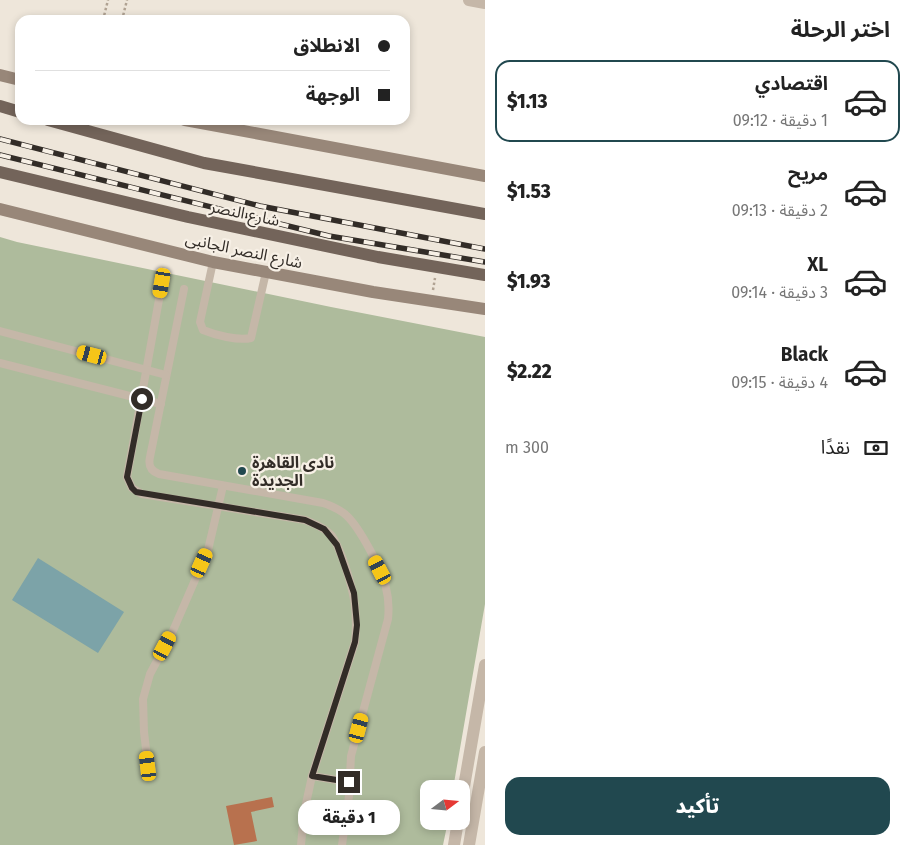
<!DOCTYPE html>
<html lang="ar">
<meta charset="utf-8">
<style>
body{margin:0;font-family:"Fira Sans","Noto Sans Arabic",sans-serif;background:#f6f6f6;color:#222;direction:rtl;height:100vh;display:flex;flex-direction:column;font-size:19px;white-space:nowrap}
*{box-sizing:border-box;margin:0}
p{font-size:16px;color:#767676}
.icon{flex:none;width:28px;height:28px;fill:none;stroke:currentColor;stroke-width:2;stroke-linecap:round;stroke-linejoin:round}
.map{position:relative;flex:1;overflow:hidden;direction:ltr}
.side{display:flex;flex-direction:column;background:#fff;width:425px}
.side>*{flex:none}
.hud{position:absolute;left:15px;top:15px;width:395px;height:110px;border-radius:15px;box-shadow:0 2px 8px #0003;direction:rtl;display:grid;align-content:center;height:110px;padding:0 20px;background:#fff}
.needle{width:32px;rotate:74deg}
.tools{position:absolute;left:420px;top:780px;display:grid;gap:10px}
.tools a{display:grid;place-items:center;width:50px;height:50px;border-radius:10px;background:#fff;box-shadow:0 2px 8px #0003;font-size:25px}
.end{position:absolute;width:22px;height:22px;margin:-11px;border:6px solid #322c27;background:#fff;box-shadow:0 0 0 2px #fff}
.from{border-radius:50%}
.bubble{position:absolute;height:35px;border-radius:15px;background:#fff;box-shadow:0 2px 8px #0003;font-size:16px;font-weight:800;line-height:35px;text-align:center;direction:rtl}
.car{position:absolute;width:15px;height:30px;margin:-15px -8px;border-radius:6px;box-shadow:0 0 4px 1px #0007;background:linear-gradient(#f5c518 24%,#345 0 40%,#f5c518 0 76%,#345 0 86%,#f5c518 0)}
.hud b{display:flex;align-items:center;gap:18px;height:48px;font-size:19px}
.hud b+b{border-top:1px solid #e0e0e0}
.hud i{width:12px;height:12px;background:#222}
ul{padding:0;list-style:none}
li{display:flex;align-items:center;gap:15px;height:82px;margin:0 10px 8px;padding:0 10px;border:2px solid transparent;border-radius:15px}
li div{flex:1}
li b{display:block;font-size:19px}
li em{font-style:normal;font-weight:800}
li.active{border-color:#21484f}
li>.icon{width:45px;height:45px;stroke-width:1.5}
h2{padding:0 20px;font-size:22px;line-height:60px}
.pay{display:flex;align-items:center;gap:12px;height:55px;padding:0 20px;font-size:19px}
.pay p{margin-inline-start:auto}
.action{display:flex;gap:10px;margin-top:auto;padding:10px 20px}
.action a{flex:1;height:58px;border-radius:15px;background:#21484f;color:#fff;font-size:20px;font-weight:800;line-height:58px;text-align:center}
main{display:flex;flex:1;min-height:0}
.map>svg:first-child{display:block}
.green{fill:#aebb9c}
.water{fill:#7ca3a8}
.building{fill:#b8714e}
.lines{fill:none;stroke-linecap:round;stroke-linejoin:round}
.path{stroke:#b0a292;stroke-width:2.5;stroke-dasharray:2.5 2.5;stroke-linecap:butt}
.lane{stroke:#c5b7a8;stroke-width:8}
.street{stroke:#c5b7a8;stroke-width:12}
.secondary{stroke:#988779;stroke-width:12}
.primary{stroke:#73645a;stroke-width:12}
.rail-casing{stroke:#322c27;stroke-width:5.5}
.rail{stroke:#f7f0e6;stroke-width:4;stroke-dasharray:11;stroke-linecap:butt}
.route{stroke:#322c27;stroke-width:6}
.poi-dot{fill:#21484f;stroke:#f7f0e6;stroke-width:2}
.labels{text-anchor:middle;stroke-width:4.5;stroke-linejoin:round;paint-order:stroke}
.street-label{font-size:16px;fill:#322c27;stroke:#f7f0e6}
.poi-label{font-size:16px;font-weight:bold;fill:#322c27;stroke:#f7f0e6;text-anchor:start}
</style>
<main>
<section class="side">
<h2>اختر الرحلة</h2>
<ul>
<li class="active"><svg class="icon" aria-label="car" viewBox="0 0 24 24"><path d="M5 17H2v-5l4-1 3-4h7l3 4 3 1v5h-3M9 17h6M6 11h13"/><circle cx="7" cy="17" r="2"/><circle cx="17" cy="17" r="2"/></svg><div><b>اقتصادي</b><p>1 دقيقة · 09:12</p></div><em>$1.13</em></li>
<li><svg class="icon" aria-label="car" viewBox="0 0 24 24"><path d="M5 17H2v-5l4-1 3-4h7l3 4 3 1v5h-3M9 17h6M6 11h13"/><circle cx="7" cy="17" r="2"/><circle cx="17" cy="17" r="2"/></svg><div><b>مريح</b><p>2 دقيقة · 09:13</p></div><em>$1.53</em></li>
<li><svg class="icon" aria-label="car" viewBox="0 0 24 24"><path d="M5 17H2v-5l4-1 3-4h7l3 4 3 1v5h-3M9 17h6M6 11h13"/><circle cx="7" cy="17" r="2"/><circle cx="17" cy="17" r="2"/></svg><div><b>XL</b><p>3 دقيقة · 09:14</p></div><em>$1.93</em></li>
<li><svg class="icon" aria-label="car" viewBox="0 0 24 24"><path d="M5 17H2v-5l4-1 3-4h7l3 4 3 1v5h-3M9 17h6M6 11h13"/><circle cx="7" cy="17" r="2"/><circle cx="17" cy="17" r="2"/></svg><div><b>Black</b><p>4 دقيقة · 09:15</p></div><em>$2.22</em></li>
</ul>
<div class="pay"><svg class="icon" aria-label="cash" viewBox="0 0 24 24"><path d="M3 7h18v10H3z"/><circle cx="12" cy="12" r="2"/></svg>نقدًا<p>300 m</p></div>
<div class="action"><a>تأكيد</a></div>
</section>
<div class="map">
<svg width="485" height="845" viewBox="0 0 485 845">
<rect width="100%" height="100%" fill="#eee6da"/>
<path class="green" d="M0,237L17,242L331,307L485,337V604L453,789H429V821H448L443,845H0Z"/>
<path class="water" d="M38,558L124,612L98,653L12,600Z"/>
<path class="building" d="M272,797L274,807L251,812L257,841L234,845L226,806Z"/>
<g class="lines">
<g class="path">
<path d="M103,20L108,0"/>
<path d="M122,20L127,0"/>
<path d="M433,290L435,278"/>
</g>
<g class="lane">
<path d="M213,262L200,322L203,330C215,335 238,341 251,338L266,272"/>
<path d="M162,283L127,477L132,488L142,494L305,520C315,524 325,528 332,536C338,545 341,555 345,565C354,593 358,612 355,642L312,776L304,813L301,845"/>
<path d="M184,289L150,457C148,466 151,471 159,474L323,503C332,506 340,509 347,516C359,527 383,571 386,588C389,599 389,609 388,619L351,756L349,796L342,845"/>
<path d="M0,331L166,375"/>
<path d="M0,363L161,404"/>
<path d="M148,766L144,732L143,699L150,674L172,633L208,550L223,486"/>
<path d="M312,776L349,782"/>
</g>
<g class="street">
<path d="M469,0L485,3"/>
<path d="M461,804L485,665"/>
<path d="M454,845L458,821"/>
<path d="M469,845L485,752"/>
</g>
<g class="secondary">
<path d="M0,75L20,80"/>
<path d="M185,120L485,176"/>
<path d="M0,209L213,262L373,292L485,309"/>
</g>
<g class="primary">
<path d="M0,106L20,112"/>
<path d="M48,120L204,163L485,214"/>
<path d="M0,172L188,217L378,257L485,275"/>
</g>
<g class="rail-casing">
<g id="rail">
<path d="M0,139L260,206L485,249"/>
<path d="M0,155L329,236L485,262"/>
</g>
</g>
<use href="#rail" class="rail"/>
</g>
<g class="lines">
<path class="route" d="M142,399L127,477L132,488L136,492L305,520L324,529L337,545L354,593L357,625L355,642L312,776L349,782"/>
</g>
<circle class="poi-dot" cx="242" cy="471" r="5"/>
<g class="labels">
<g class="street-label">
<text transform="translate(245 213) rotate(12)" y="6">شارع النصر</text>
<text transform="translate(244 250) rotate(12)" y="6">شارع النصر الجانبى</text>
</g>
<g class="poi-label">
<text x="252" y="468">نادى القاهرة<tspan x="252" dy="18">الجديدة</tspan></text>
</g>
</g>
</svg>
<div class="tools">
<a><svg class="needle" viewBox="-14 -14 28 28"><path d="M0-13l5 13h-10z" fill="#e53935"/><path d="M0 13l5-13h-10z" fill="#767676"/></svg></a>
</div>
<i class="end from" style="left:142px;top:399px"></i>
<i class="end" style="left:349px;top:782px"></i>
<div class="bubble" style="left:298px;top:800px;width:102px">1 دقيقة</div>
<i class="car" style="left:162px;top:283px;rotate:190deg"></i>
<i class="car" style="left:92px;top:355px;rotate:285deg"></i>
<i class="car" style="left:202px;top:563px;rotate:24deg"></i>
<i class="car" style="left:380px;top:570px;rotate:332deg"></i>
<i class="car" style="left:165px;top:646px;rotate:28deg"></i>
<i class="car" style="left:359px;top:728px;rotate:15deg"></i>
<i class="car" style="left:148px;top:766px;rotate:353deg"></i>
<div class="hud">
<b><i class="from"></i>الانطلاق</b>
<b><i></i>الوجهة</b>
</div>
</div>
</main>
